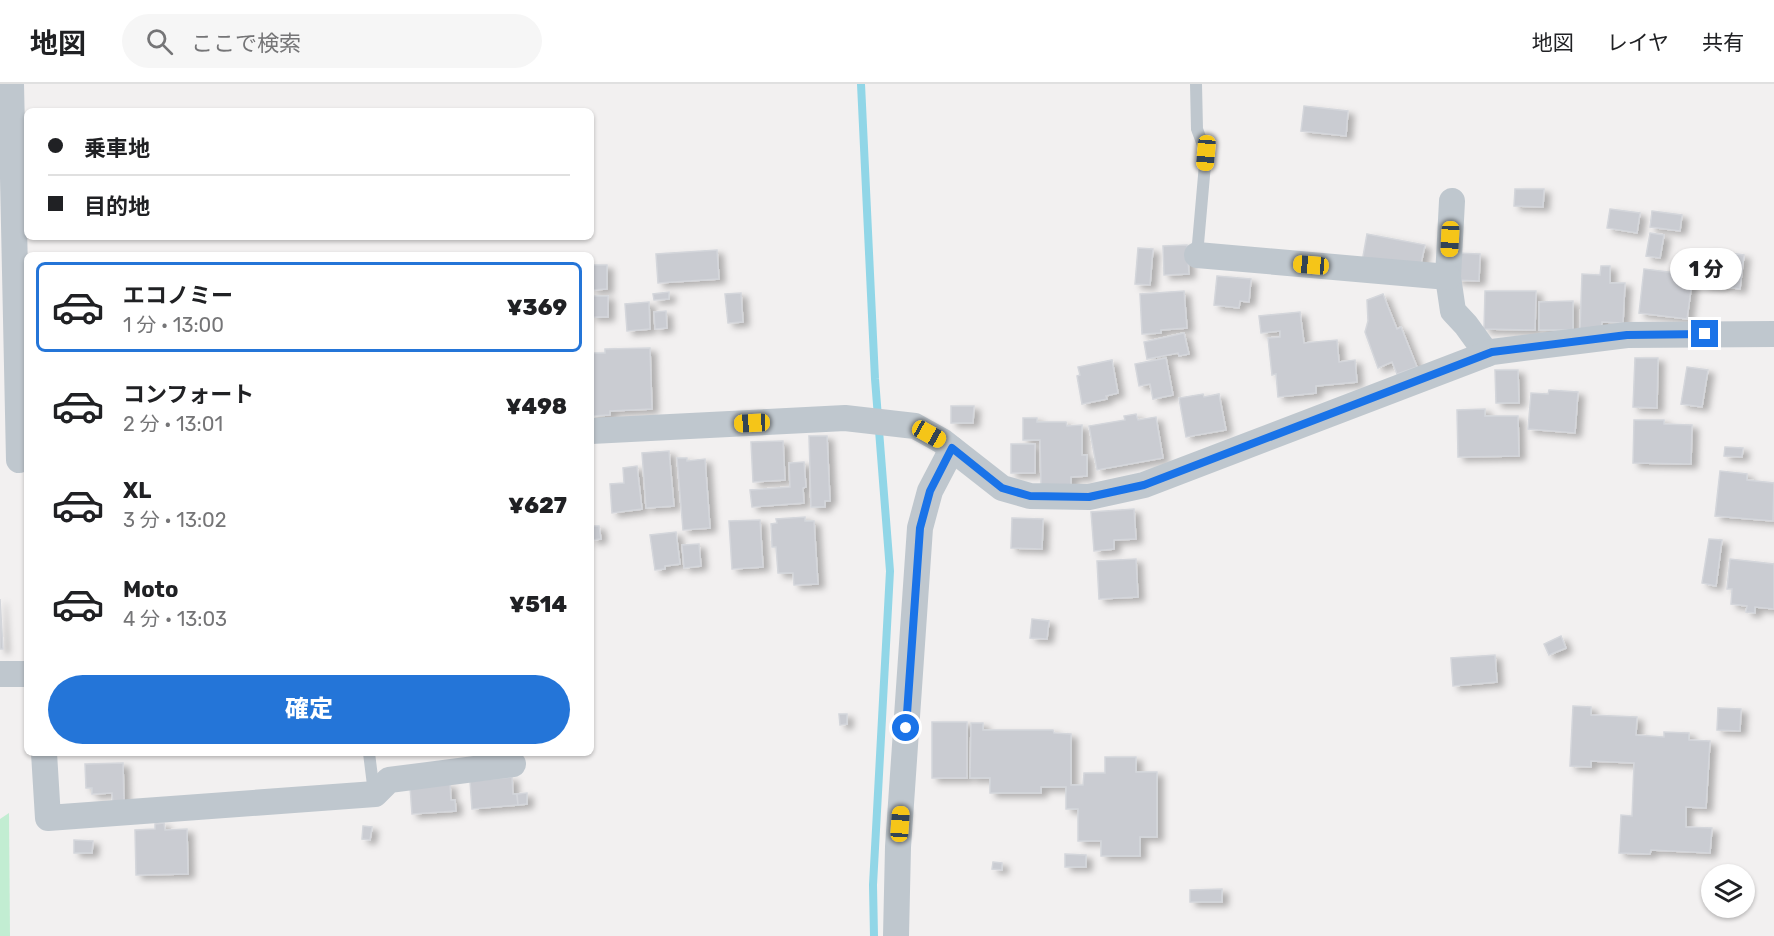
<!DOCTYPE html>
<html lang="ja">
<meta charset="utf-8">
<style>
body{margin:0;font-family:Rubik,"Noto Sans JP",sans-serif;background:#f6f6f6;color:#202124;height:100vh;display:flex;flex-direction:column;font-size:22px;white-space:nowrap}
*{box-sizing:border-box;margin:0}
p{font-size:20px;color:#757577}
.icon{flex:none;width:33px;height:33px;fill:none;stroke:currentColor;stroke-width:2;stroke-linecap:round;stroke-linejoin:round}
.map{position:relative;flex:1;overflow:hidden}
.side{position:absolute;left:24px;top:168px;width:570px;height:504px;display:flex;flex-direction:column;background:#fff;border-radius:9px;box-shadow:0 2px 4px #0004}
.side>*{flex:none}
.banner{position:absolute;left:24px;top:24px;width:570px;height:132px;border-radius:9px;box-shadow:0 2px 4px #0004;display:grid;align-content:center;height:132px;padding:0 24px;background:#fff}
.buttons{position:absolute;left:1701px;top:780px;display:grid;gap:12px}
.buttons a{display:grid;place-items:center;width:54px;height:54px;border-radius:50%;background:#fff;box-shadow:0 2px 4px #0004;font-size:30px}
.end{position:absolute;width:27px;height:27px;margin:-14px;border:8px solid #1a73e8;background:#fff;box-shadow:0 0 0 3px #fff}
.from{border-radius:50%}
.bubble{position:absolute;height:42px;border-radius:21px;background:#fff;box-shadow:0 2px 4px #0004;font-size:20px;font-weight:800;line-height:42px;text-align:center}
.car{position:absolute;width:18px;height:36px;margin:-18px -9px;border-radius:8px;box-shadow:0 0 4px 2px #0007;background:linear-gradient(#f5c518 24%,#345 0 40%,#f5c518 0 76%,#345 0 86%,#f5c518 0)}
.banner b{display:flex;align-items:center;gap:21px;height:57px;font-size:22px}
.banner b+b{border-top:2px solid #e0e0e0}
.banner i{width:15px;height:15px;background:#202124}
ul{padding:10px 0 0;list-style:none}
li{display:flex;align-items:center;gap:18px;height:90px;margin:0 12px 9px;padding:0 12px;border:3px solid transparent;border-radius:9px}
li div{flex:1}
li b{display:block;font-size:22px}
li em{font-style:normal;font-weight:800}
li.selected{border-color:#2475d8}
li>.icon{width:54px;height:54px;stroke-width:1.5}
.action{display:flex;gap:12px;margin-top:auto;padding:12px 24px}
.action a{flex:1;height:69px;border-radius:36px;background:#2475d8;color:#fff;font-size:24px;font-weight:800;line-height:69px;text-align:center}
header{display:flex;align-items:center;gap:36px;box-sizing:border-box;height:84px;padding:0 30px;background:#fff;border-bottom:2px solid #e0e0e0}
header strong{font-size:28px}
nav{display:flex;gap:33px;margin-inline-start:auto;font-size:21px}
.search{width:420px;height:54px;background:#f6f6f6;display:flex;align-items:center;gap:15px;box-sizing:border-box;padding:0 21px;border-radius:33px;color:#757577;font-size:22px}
.map>svg:first-child{display:block}
.green{fill:#c2edd2}
.lines{fill:none;stroke-linecap:round;stroke-linejoin:round}
.stream{stroke:#91d6e7;stroke-width:8}
.building{fill:#caccd2;stroke:#d4d6db;stroke-width:1.5;filter:url(#shadow)}
.service{stroke:#bfc7ce;stroke-width:12}
.minor{stroke:#bfc7ce;stroke-width:26}
.route{stroke:#1a73e8;stroke-width:8}
</style>
<header>
<strong>地図</strong>
<div class="search"><svg class="icon" aria-label="search" viewBox="0 0 24 24"><circle cx="10" cy="10" r="6"/><path d="M15 15l6 6"/></svg>ここで検索</div>
<nav><a>地図</a><a>レイヤ</a><a>共有</a></nav>
</header>
<div class="map">
<svg width="1774" height="852" viewBox="0 0 1774 852">
<defs>
<filter id="shadow"><feDropShadow dx="6" dy="4" stdDeviation="3" flood-color="#0004"/></filter>
</defs>
<rect width="100%" height="100%" fill="#f2f0f0"/>
<path class="green" d="M9,729L10,852H0V735Z"/>
<g class="lines">
<path class="stream" d="M861,0L875,295L890,487L873,801L874,852"/>
</g>
<g class="building">
<path d="M1304,22L1348,27L1346,52L1301,47Z"/>
<path d="M1515,105H1544L1543,123L1514,122Z"/>
<path d="M1610,125L1640,129L1637,149L1607,144Z"/>
<path d="M1652,127L1682,131L1680,147L1650,143Z"/>
<path d="M1650,149L1664,151L1660,174L1646,172Z"/>
<path d="M1367,150L1425,161L1421,180L1362,178Z"/>
<path d="M1187,161L1189,190L1164,191L1163,162Z"/>
<path d="M1138,164L1153,165L1150,201L1135,200Z"/>
<path d="M717,166L719,195L658,199L656,170Z"/>
<path d="M1707,166L1744,171L1740,205L1703,200Z"/>
<path d="M1457,169L1480,170L1479,197L1456,196Z"/>
<path d="M591,181H607V205L591,206Z"/>
<path d="M1601,182H1610V199H1625L1623,239L1602,238L1601,247L1580,246L1582,190L1600,191Z"/>
<path d="M1644,185L1693,191L1687,235L1639,229Z"/>
<path d="M1217,192L1251,195L1249,218L1240,217L1239,224L1214,221Z"/>
<path d="M1184,207L1187,244L1161,246V249L1142,250L1140,210Z"/>
<path d="M1485,207H1536L1535,246L1484,245Z"/>
<path d="M669,208V215L654,216L653,210Z"/>
<path d="M741,209L743,238L728,239L725,210Z"/>
<path d="M1383,210L1397,245L1401,243L1417,283L1397,290L1392,278L1378,284L1365,248L1368,237L1367,216Z"/>
<rect x="591" y="212" width="17" height="21"/>
<path d="M1573,217V246H1539V218Z"/>
<path d="M649,218L650,245L627,247L625,220Z"/>
<path d="M666,227L667,244L655,245L654,228Z"/>
<path d="M1300,228L1304,259L1337,256L1339,278L1355,276L1357,298L1316,302V309L1278,313L1276,290L1272,291L1268,254L1280,253V247L1261,249L1259,232Z"/>
<path d="M1184,249L1189,270L1179,272L1178,269L1147,275L1144,258Z"/>
<path d="M650,264L652,325L610,327V331L591,332V269H605V265Z"/>
<path d="M1166,274L1173,311L1153,315L1150,300L1139,302L1135,280Z"/>
<path d="M1635,274H1658L1657,324L1633,323Z"/>
<path d="M1112,276L1118,309L1106,312L1107,315L1082,320L1077,292L1080,291L1078,283Z"/>
<path d="M1687,283L1708,286L1702,323L1681,320Z"/>
<path d="M1495,286H1518L1519,319H1496Z"/>
<path d="M1549,306L1578,308L1575,349L1528,345L1531,309L1548,310Z"/>
<path d="M1203,310L1204,313L1219,310L1226,346L1186,353L1179,314Z"/>
<path d="M951,322H974L973,339H951Z"/>
<path d="M1485,325V332H1518L1519,372L1458,373L1457,326Z"/>
<path d="M1136,330L1138,336L1156,333L1163,374L1097,386L1089,342L1125,336L1124,332Z"/>
<path d="M1023,334H1037V338H1066L1067,342L1082,341V371H1087V392L1071,393V401H1041L1040,356H1023Z"/>
<path d="M1634,336H1664V340L1692,341L1691,380L1633,379Z"/>
<path d="M809,352H827L830,417H825V423H811Z"/>
<path d="M783,357L785,396L753,398L751,358Z"/>
<rect x="1011" y="360" width="24" height="29"/>
<path d="M1725,363L1743,364L1742,373L1724,372Z"/>
<path d="M669,367L674,422L646,424L642,369Z"/>
<path d="M677,374H687V377L705,375L710,444L683,446Z"/>
<path d="M804,378L806,403L803,404L804,419L752,423L750,406L790,403L789,379Z"/>
<path d="M637,382L642,425L612,429L610,400L624,399L623,384Z"/>
<path d="M1720,387L1747,390V396L1774,399L1773,437L1715,432Z"/>
<path d="M1134,425L1136,455L1114,456V465L1094,467L1091,428Z"/>
<path d="M805,433V437H814L818,500L794,501L793,489H778L776,463H772L771,440L777,439L776,435Z"/>
<path d="M1012,434L1043,435L1042,465L1011,464Z"/>
<path d="M760,436L763,483L732,485L729,437Z"/>
<path d="M591,442H599L601,455L591,456Z"/>
<path d="M676,448L680,480L665,482V485L655,486L650,451Z"/>
<path d="M1709,455L1722,456L1716,502L1702,499Z"/>
<path d="M699,460L701,482L684,484L682,461Z"/>
<path d="M1136,475L1138,513L1099,515L1097,477Z"/>
<path d="M1730,475L1774,480V525L1755,523V529L1746,528L1747,522L1731,520L1732,505H1727Z"/>
<path d="M0,515L3,565H0Z"/>
<path d="M1032,535L1049,537L1047,555L1030,554Z"/>
<path d="M1561,552L1566,564L1549,571L1544,560Z"/>
<path d="M1495,571L1497,598L1453,602L1451,574Z"/>
<path d="M1573,622L1591,623V631L1637,633L1636,651L1664,653V648L1689,649V656L1710,657L1706,724L1686,723V743L1712,744L1710,769L1651,766L1650,770L1619,769L1621,731L1632,732L1634,679L1591,677V683L1570,682Z"/>
<path d="M1718,624L1741,625L1740,647L1717,646Z"/>
<path d="M839,630H847V640L840,641Z"/>
<rect x="932" y="638" width="35" height="56"/>
<path d="M971,639H983V646H1053L1054,649L1071,650V701H1083L1084,689H1105V673H1136V688H1157V753H1140V772H1101V757H1078V725H1066V703H1041V709H990V694H970Z"/>
<path d="M123,679L124,719H113L112,709L92,710V704H86L85,680Z"/>
<path d="M512,693L513,710H517L518,721L472,725L470,697Z"/>
<path d="M450,700L451,716H455L456,727L412,730L410,703Z"/>
<path d="M527,709V720L518,721L517,710Z"/>
<path d="M164,739L165,746L187,745L188,790L136,791L135,746L155,745V740Z"/>
<path d="M363,742L372,743L370,756L362,755Z"/>
<path d="M74,756L93,757L92,769H74Z"/>
<path d="M1065,770L1086,771V783H1065Z"/>
<path d="M993,778L1002,779V786L992,785Z"/>
<path d="M1222,805V818H1190V806Z"/>
</g>
<g class="lines">
<g class="service">
<path d="M1196,0L1197,45L1206,69L1197,171"/>
<path d="M369,669L374,709"/>
</g>
<g class="minor">
<path d="M11,0L19,376"/>
<path d="M1452,117L1448,193L1453,227L1466,241L1487,270"/>
<path d="M1197,171L1448,193"/>
<path d="M591,347L845,334L915,342L942,357L1002,404L1030,412L1089,413L1144,401L1492,268L1627,251L1774,250"/>
<path d="M0,590H27"/>
<path d="M44,669L48,734L375,710L389,696L513,680"/>
<path d="M896,852L898,763L920,444L930,407L952,365"/>
</g>
</g>
<g class="lines">
<path class="route" d="M906,644L920,444L930,407L952,364L1002,404L1030,412L1089,413L1144,401L1492,268L1627,251L1705,250"/>
</g>
</svg>
<div class="buttons">
<a><svg class="icon" aria-label="layers" viewBox="0 0 24 24"><path d="M12 4l9 5-9 5-9-5zM3 14l9 5 9-5"/></svg></a>
</div>
<i class="end from" style="left:906px;top:644px"></i>
<i class="end" style="left:1705px;top:250px"></i>
<div class="bubble" style="left:1670px;top:164px;width:72px">1 分</div>
<i class="car" style="left:1206px;top:69px;rotate:185deg"></i>
<i class="car" style="left:1450px;top:155px;rotate:183deg"></i>
<i class="car" style="left:1311px;top:181px;rotate:275deg"></i>
<i class="car" style="left:752px;top:339px;rotate:267deg"></i>
<i class="car" style="left:929px;top:350px;rotate:119deg"></i>
<i class="car" style="left:900px;top:740px;rotate:4deg"></i>
<div class="banner">
<b><i class="from"></i>乗車地</b>
<b><i></i>目的地</b>
</div>
<section class="side">
<ul>
<li class="selected"><svg class="icon" aria-label="car" viewBox="0 0 24 24"><path d="M5 17H2v-5l4-1 3-4h7l3 4 3 1v5h-3M9 17h6M6 11h13"/><circle cx="7" cy="17" r="2"/><circle cx="17" cy="17" r="2"/></svg><div><b>エコノミー</b><p>1 分 · 13:00</p></div><em>¥369</em></li>
<li><svg class="icon" aria-label="car" viewBox="0 0 24 24"><path d="M5 17H2v-5l4-1 3-4h7l3 4 3 1v5h-3M9 17h6M6 11h13"/><circle cx="7" cy="17" r="2"/><circle cx="17" cy="17" r="2"/></svg><div><b>コンフォート</b><p>2 分 · 13:01</p></div><em>¥498</em></li>
<li><svg class="icon" aria-label="car" viewBox="0 0 24 24"><path d="M5 17H2v-5l4-1 3-4h7l3 4 3 1v5h-3M9 17h6M6 11h13"/><circle cx="7" cy="17" r="2"/><circle cx="17" cy="17" r="2"/></svg><div><b>XL</b><p>3 分 · 13:02</p></div><em>¥627</em></li>
<li><svg class="icon" aria-label="car" viewBox="0 0 24 24"><path d="M5 17H2v-5l4-1 3-4h7l3 4 3 1v5h-3M9 17h6M6 11h13"/><circle cx="7" cy="17" r="2"/><circle cx="17" cy="17" r="2"/></svg><div><b>Moto</b><p>4 分 · 13:03</p></div><em>¥514</em></li>
</ul>
<div class="action"><a>確定</a></div>
</section>
</div>
